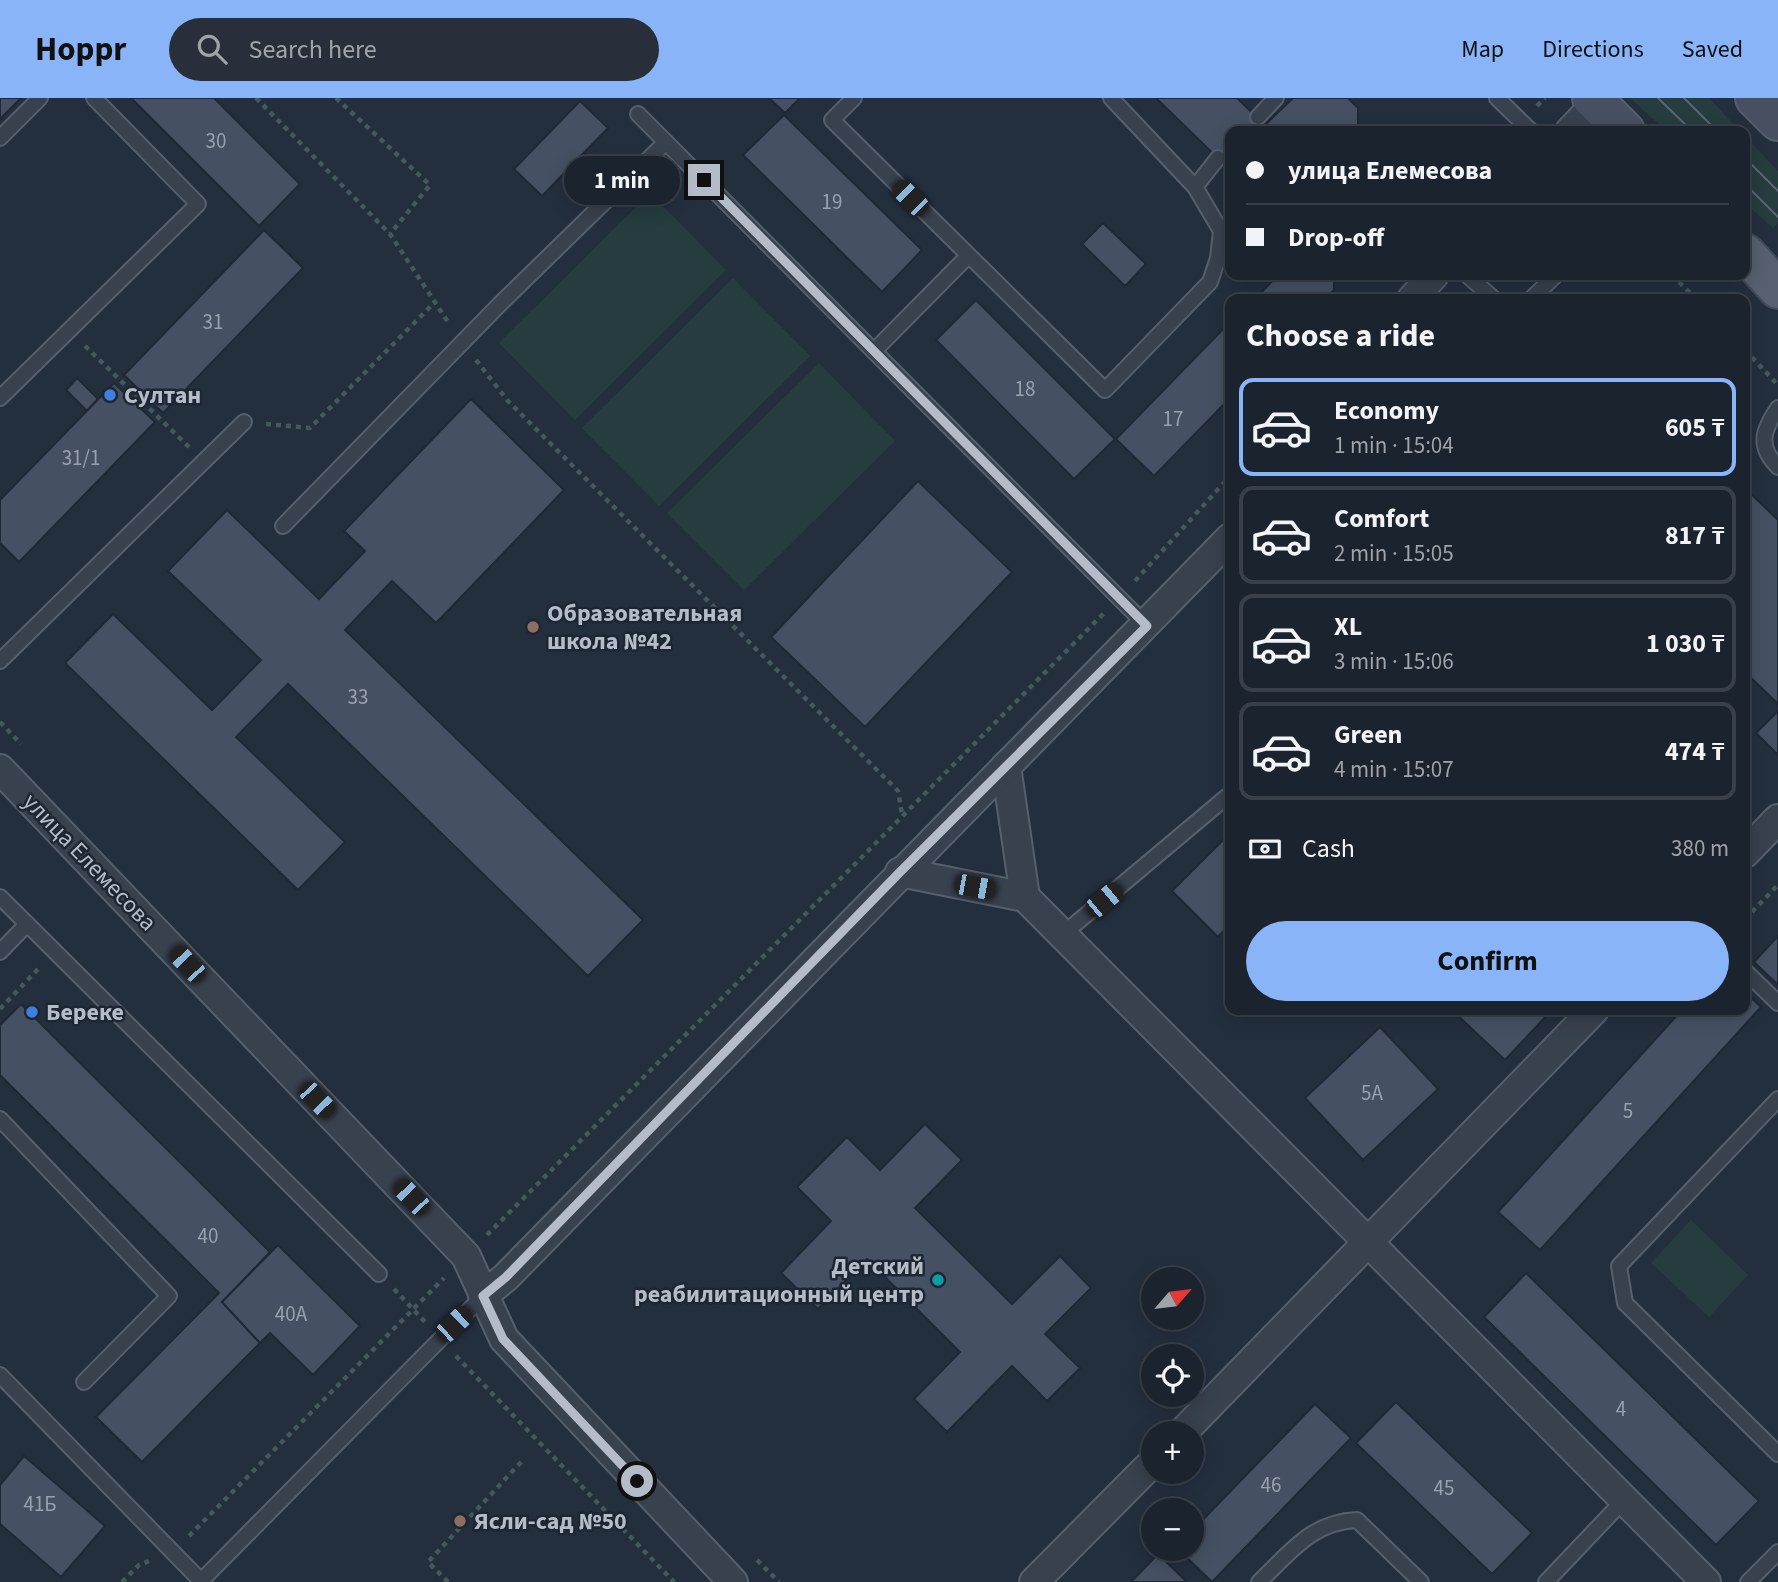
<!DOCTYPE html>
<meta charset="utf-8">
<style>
body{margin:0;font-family:"Source Sans 3",sans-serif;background:#282f3a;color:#f1f3f6;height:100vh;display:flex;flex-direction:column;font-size:26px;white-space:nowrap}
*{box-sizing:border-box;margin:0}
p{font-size:23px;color:#a0a4aa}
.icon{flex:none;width:38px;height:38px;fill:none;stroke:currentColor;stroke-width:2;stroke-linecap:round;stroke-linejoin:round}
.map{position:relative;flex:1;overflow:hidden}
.details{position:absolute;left:1225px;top:196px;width:525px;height:721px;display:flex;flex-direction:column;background:#1b232e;border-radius:14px;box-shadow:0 4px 18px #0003,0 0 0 2px #39404a}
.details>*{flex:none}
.guide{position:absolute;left:1225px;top:28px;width:525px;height:154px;border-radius:14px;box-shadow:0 4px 18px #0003,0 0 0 2px #39404a;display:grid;align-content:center;height:154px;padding:0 21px;background:#1b232e}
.needle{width:46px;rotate:62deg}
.tools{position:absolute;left:1141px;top:1169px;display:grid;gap:14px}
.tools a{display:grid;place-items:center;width:63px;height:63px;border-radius:50%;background:#1b232e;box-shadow:0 4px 18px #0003,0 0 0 2px #39404a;font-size:35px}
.end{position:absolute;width:32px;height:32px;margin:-16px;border:9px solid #b4bcc9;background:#111;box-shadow:0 0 0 4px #111}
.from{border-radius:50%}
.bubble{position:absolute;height:49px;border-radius:24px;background:#1b232e;box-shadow:0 4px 18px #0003,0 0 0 2px #39404a;font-size:23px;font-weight:700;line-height:49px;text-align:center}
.car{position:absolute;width:21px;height:42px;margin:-21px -10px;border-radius:9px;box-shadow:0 0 5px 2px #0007;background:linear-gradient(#222 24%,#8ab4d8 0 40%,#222 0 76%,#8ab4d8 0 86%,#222 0)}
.guide b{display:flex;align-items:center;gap:24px;height:66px;font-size:26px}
.guide b+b{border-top:2px solid #39404a}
.guide i{width:18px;height:18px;background:#f1f3f6}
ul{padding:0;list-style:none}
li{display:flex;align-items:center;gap:21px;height:98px;margin:0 14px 10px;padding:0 7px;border:4px solid #39404a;border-radius:14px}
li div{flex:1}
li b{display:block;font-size:26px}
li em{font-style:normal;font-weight:700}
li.current{border-color:#8ab4f8}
li>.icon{width:63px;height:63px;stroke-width:1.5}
h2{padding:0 21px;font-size:32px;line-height:84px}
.pay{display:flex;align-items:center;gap:18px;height:77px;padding:0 21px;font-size:26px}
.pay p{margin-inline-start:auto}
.cta{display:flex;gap:14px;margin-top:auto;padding:14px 21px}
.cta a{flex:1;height:80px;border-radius:42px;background:#8ab4f8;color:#111;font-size:28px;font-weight:700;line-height:80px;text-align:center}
header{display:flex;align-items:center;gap:42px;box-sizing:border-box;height:98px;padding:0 35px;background:#8ab4f8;color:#111}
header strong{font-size:33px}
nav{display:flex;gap:38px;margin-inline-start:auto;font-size:24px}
.search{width:490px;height:63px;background:#282f3a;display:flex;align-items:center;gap:18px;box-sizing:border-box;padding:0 24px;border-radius:38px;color:#a0a4aa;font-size:26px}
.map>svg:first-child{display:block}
.green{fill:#263c3f}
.building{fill:#455162;stroke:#1f2835;stroke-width:2}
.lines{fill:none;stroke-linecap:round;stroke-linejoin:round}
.lane-casing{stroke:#565f6c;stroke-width:18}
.street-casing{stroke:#565f6c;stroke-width:32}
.secondary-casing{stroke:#565f6c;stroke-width:42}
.primary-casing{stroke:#414a57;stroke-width:42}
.path{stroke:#44595c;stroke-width:4.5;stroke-dasharray:5 5;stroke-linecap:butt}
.lane{stroke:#38414e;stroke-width:14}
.street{stroke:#38414e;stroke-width:28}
.secondary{stroke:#465061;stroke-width:38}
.primary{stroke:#56606e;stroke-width:38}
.tram{stroke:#5a6575;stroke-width:2}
.route{stroke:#b4bcc9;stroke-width:9}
.shop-dot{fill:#3f7fe0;stroke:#1d2633;stroke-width:2.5}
.education-dot{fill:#8d6e63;stroke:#1d2633;stroke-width:2.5}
.culture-dot{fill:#0f9aa8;stroke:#1d2633;stroke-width:2.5}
.labels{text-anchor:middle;stroke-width:5;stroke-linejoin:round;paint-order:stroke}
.number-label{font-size:21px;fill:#98a1af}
.poi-label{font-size:24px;font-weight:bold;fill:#b4bcc9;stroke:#1d2633;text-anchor:start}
.street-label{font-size:24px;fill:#b4bcc9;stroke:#1d2633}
</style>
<header>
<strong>Hoppr</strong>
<div class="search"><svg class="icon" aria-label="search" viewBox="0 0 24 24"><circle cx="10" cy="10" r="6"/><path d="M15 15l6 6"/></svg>Search here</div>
<nav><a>Map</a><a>Directions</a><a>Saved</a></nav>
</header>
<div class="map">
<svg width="1778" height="1484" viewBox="0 0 1778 1484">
<rect width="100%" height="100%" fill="#242f3e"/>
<g class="green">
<path d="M1630,0H1709L1740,33H1666Z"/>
<path d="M1745,38L1778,73V125L1773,130L1745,105Z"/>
<path d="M650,95L726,172L575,322L499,245Z"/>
<path d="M733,180L810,258L659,408L582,330Z"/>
<path d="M819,265L895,343L744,492L667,415Z"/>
<path d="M1691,1122L1748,1177L1709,1219L1651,1165Z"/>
</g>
<g class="building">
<path d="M0,0H21L0,21Z"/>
<path d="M131,0H214L300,86L259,128Z"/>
<path d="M769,0H800L785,15Z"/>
<path d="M1156,0H1237L1271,33H1230V72Z"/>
<path d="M1293,0H1348L1358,10V33H1271L1265,27Z"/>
<path d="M580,3L608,30L542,98L514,71Z"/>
<path d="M784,17L922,152L882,194L743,57Z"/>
<path d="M1103,125L1146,166L1125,188L1082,146Z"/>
<path d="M264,132L303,170L163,315L124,277Z"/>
<path d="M1278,177H1334V192L1325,201H1255Z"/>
<path d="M976,202L1115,341L1074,381L936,242Z"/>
<path d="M1230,224V300L1154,378L1116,341Z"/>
<path d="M77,280L98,301L87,313L66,292Z"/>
<path d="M114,285L155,324L19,464L0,445V402Z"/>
<path d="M471,301L564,392L436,525L392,483L345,532L643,822L588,878L288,586L236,639L345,744L298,792L65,565L113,516L212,612L261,562L168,473L227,412L319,501L365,453L344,433Z"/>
<path d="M918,383L1012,474L865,629L771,539Z"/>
<path d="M1745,390L1778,422V606L1745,574Z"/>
<path d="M1778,613V657L1756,635Z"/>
<path d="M1230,735V826L1218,839L1172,793Z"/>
<path d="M1778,838V887L1754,864Z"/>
<path d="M1745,894L1761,909L1540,1152L1498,1114L1682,912H1745Z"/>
<path d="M21,906L270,1154L222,1204L260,1245L142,1364L96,1319L219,1195L0,977V927Z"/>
<path d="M1456,912H1552L1505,962L1454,914Z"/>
<path d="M1380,929L1438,991L1363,1062L1305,1000Z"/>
<path d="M925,1026L962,1062L915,1110L1012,1206L1060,1158L1091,1190L1045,1236L1080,1270L1047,1303L1012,1268L947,1334L914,1301L960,1254L867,1161L818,1211L781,1175L831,1123L797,1089L847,1039L880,1072Z"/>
<path d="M278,1147L360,1228L313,1277L270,1235L260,1245L222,1204Z"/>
<path d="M1526,1175L1759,1403L1716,1447L1484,1219Z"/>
<path d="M1396,1304L1532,1435L1492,1476L1356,1345Z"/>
<path d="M1315,1306L1351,1340L1212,1484L1178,1451H1192V1433Z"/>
<path d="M24,1358L105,1428L61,1479L0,1426V1387Z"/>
<path d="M1158,1456L1187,1484H1131Z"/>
</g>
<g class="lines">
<g class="lane-casing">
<g id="lane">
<path d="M854,0L832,22L1105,292L1210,184L1218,160L1221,133L1195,89L1111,0"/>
<path d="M1497,0L1531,33"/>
<path d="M638,16L1147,528"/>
<path d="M1258,19L1276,0"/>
<path d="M0,40L40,0"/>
<path d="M1195,89L1218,60"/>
<path d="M1467,177L1494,201"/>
<path d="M1531,201L1556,177"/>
<path d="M874,253L968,158"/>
<path d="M0,300L198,106L94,0"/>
<path d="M1778,310C1763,332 1757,348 1778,369"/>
<path d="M283,428L500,206L666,44"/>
<path d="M0,563L244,324"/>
<path d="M0,799L379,1176"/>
<path d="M1062,837L1230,696"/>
<path d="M0,854L27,826"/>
<path d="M1745,873L1778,905"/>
<path d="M1778,1001L1619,1168L1625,1205L1778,1356"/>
<path d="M0,1021L169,1198L84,1284"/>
<path d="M0,1277L201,1483L483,1198"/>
<path d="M1259,1484C1290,1455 1311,1424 1357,1422L1421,1484"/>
<path d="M1546,1484L1624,1402"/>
<path d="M1748,1484L1778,1454"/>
</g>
</g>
<g class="street-casing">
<g id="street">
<path d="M1570,33L1597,5"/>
<path d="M1412,201L1434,177"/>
<path d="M1006,668L1025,799"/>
<path d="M0,671L466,1158L504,1241L733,1484"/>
<path d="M1745,755L1778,721"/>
<path d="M900,774L1025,799L1706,1484"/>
<path d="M483,1198L506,1179L1230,440"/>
<path d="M1182,1335L1594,912"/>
<path d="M1034,1484L1153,1364"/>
</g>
</g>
<g class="secondary-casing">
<g id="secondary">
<path d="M1592,0L1625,33"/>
<path d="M1755,0L1778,23"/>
</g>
</g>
<g class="primary-casing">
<path id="primary" d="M1745,155L1778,191"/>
</g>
<g class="path">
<path d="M256,0L390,136L450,227"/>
<path d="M336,0L430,87L390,136"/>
<path d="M1537,8L1545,0"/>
<path d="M1672,177L1696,201"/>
<path d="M85,248L189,349"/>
<path d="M1745,252L1778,287"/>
<path d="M476,262L508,303L898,693L902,716"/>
<path d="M266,326L310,330L435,204"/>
<path d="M1135,483L1230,378"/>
<path d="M0,624L21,646"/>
<path d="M1745,821L1778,787"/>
<path d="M0,911L39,870"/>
<path d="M487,1137L1105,514"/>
<path d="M394,1191L427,1226"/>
<path d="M456,1258L674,1484"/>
<path d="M189,1438L444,1180"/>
<path d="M757,1462L779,1484"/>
<path d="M122,1484L139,1467L149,1463"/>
<path d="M448,1484L428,1464L523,1362"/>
</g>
<use href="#lane" class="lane"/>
<use href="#street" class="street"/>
<use href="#secondary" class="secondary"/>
<use href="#primary" class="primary"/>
<g class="tram">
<path d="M1658,0L1692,33"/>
<path d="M1684,0L1717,33"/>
<path d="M1745,60L1778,93"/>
<path d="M1745,86L1778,119"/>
</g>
</g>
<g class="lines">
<path class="route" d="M637,1383L503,1241L483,1198L506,1179L900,774L1147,528L704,82"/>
</g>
<g class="shop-dot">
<circle cx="110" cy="297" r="7"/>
<circle cx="32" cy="914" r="7"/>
</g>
<g class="education-dot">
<circle cx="533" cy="529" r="7"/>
<circle cx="460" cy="1423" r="7"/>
</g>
<circle class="culture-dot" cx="938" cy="1182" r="7"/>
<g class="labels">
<g class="number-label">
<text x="216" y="50">30</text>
<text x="832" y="111">19</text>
<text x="213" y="231">31</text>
<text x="1025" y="298">18</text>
<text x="1173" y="328">17</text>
<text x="81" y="367">31/1</text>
<text x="358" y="606">33</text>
<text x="1372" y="1002">5А</text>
<text x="1628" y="1020">5</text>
<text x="208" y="1145">40</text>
<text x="291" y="1223">40А</text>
<text x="1621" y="1318">4</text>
<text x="1271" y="1394">46</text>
<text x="1444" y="1397">45</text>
<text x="40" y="1413">41Б</text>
</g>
<g class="poi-label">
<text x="124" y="305">Султан</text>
<text x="547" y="523">Образовательная<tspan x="547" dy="28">школа №42</tspan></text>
<text x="46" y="922">Береке</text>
<text x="924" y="1176" text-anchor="end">Детский<tspan x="924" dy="28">реабилитационный центр</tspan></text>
<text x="474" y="1431">Ясли-сад №50</text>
</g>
<g class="street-label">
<text transform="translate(90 764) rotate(46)" y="8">улица Елемесова</text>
</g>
</g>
</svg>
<div class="tools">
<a><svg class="needle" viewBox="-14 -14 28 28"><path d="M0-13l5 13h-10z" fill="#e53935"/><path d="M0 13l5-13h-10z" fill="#a0a4aa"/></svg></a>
<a><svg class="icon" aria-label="locate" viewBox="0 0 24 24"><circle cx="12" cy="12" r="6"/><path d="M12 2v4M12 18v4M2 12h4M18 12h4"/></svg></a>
<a>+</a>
<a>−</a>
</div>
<i class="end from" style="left:637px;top:1383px"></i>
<i class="end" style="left:704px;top:82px"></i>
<div class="bubble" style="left:564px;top:58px;width:116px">1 min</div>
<i class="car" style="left:910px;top:100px;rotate:315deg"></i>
<i class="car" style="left:975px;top:789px;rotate:101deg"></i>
<i class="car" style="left:1104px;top:802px;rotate:50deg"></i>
<i class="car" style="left:187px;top:866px;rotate:317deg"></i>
<i class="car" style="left:317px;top:1002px;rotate:136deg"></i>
<i class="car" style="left:411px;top:1099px;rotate:316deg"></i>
<i class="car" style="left:454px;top:1226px;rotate:46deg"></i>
<div class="guide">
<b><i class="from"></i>улица Елемесова</b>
<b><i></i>Drop-off</b>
</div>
<section class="details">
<h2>Choose a ride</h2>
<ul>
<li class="current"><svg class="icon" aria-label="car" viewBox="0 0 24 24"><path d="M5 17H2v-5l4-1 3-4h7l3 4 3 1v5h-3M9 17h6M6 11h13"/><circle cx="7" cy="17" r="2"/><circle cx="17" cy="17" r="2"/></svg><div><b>Economy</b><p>1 min · 15:04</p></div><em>605 ₸</em></li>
<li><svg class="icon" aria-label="car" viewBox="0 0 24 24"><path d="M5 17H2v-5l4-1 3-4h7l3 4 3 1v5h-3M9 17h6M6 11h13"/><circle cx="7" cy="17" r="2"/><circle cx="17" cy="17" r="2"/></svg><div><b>Comfort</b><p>2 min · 15:05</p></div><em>817 ₸</em></li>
<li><svg class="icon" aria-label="car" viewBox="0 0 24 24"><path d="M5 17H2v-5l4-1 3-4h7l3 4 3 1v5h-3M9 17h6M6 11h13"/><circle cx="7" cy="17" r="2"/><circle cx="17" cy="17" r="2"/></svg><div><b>XL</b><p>3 min · 15:06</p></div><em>1 030 ₸</em></li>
<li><svg class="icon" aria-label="car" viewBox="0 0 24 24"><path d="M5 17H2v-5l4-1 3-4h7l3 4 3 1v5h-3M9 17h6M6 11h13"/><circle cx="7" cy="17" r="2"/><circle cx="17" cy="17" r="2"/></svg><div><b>Green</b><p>4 min · 15:07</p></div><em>474 ₸</em></li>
</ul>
<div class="pay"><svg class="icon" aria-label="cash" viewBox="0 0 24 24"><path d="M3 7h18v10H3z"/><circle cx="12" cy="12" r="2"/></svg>Cash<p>380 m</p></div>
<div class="cta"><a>Confirm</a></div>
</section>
</div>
